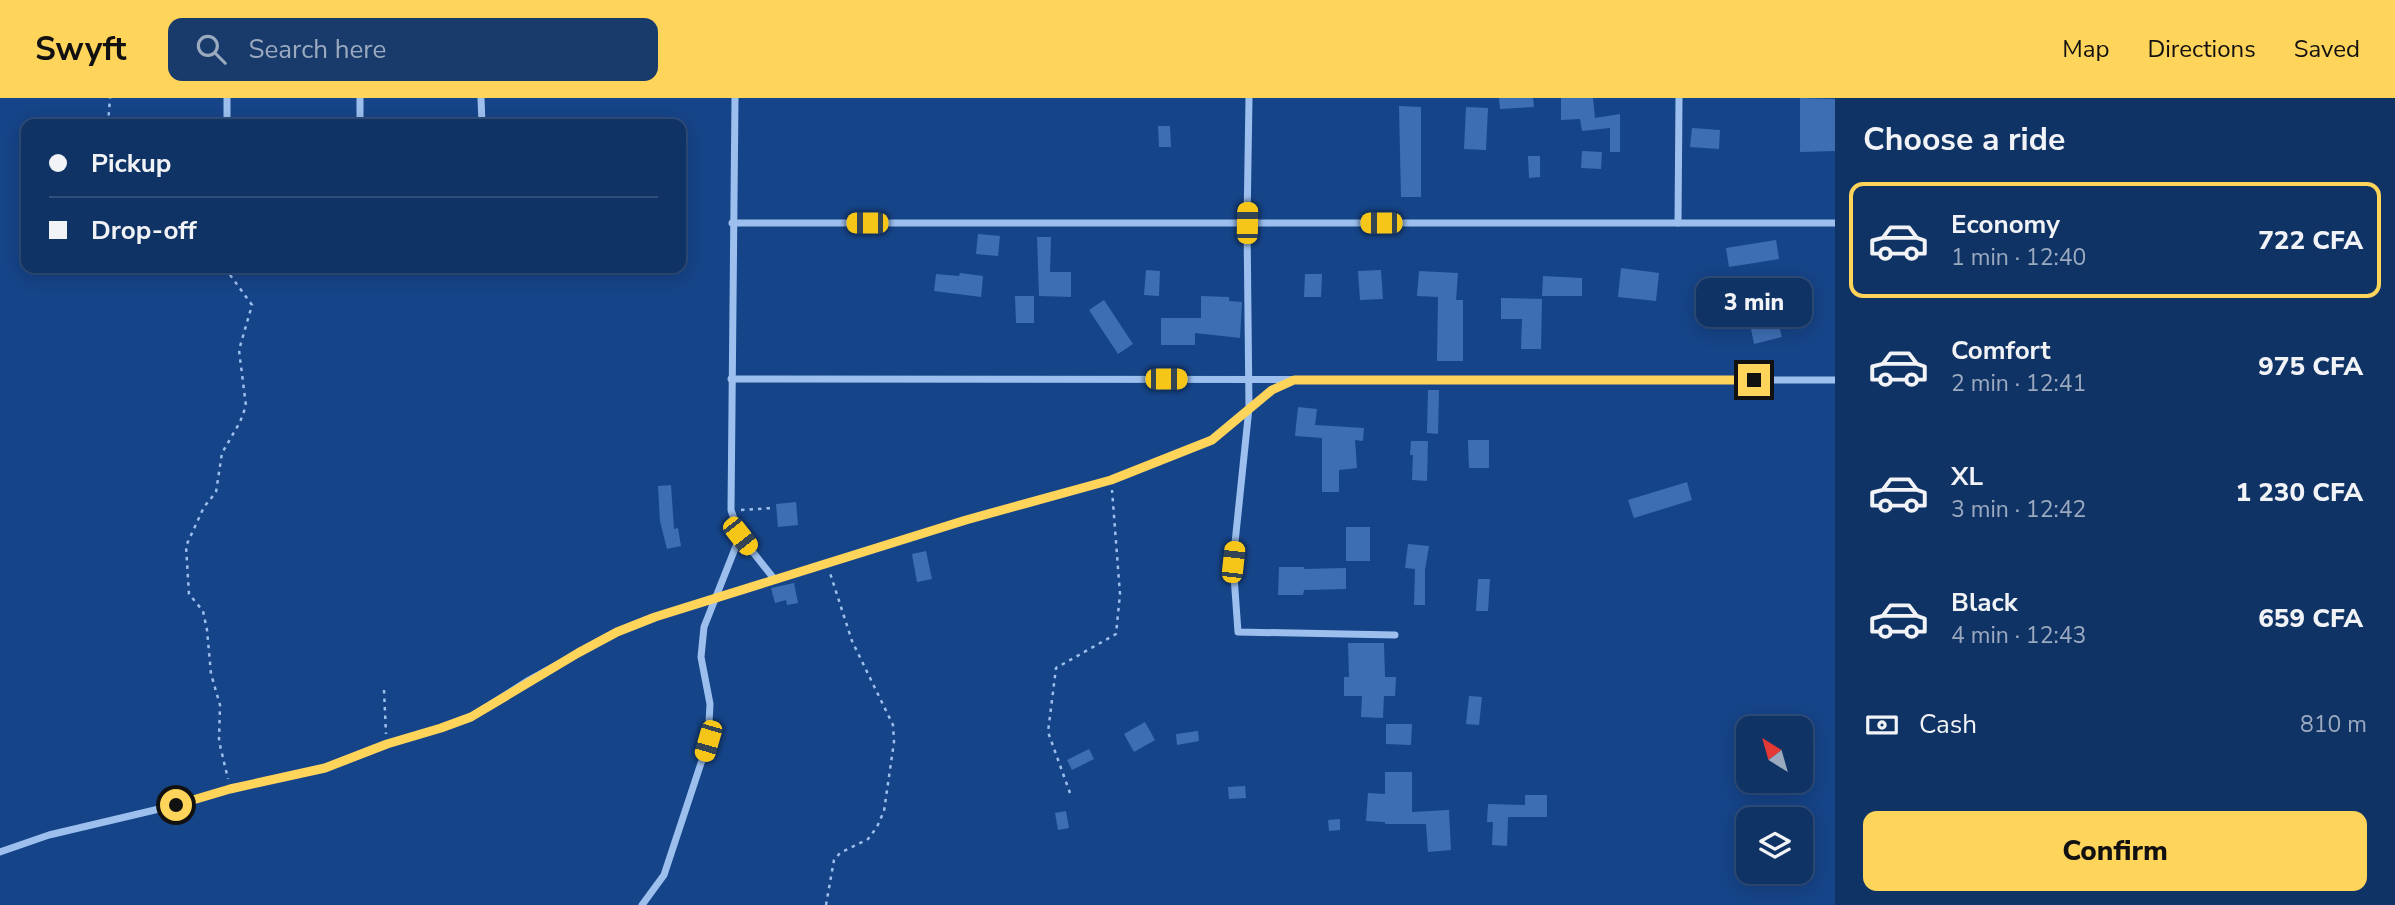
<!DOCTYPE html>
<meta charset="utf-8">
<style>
body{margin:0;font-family:"Nunito Sans",sans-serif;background:#193b6c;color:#f1f3f6;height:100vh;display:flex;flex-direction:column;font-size:26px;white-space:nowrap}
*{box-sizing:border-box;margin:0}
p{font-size:23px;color:#9caabf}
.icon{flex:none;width:38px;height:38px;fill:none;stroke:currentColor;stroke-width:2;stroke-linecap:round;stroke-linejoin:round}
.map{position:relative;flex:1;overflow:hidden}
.details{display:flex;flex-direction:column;background:#103366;width:560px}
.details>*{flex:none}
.guide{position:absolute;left:21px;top:21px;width:665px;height:154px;border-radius:14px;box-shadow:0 4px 18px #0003,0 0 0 2px #304e7a;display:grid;align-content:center;height:154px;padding:0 28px;background:#103366}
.needle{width:46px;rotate:323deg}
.tools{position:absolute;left:1736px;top:618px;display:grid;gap:14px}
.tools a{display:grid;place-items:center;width:77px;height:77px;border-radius:14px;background:#103366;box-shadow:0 4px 18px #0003,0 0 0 2px #304e7a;font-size:35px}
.end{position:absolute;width:32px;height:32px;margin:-16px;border:9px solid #ffd45a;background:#111;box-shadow:0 0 0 4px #111}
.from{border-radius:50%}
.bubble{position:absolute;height:49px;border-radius:14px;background:#103366;box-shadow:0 4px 18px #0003,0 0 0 2px #304e7a;font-size:23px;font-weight:800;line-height:49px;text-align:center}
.car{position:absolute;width:21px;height:42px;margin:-21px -10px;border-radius:9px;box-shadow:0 0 5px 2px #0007;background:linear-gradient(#f5c518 24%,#345 0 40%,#f5c518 0 76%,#345 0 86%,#f5c518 0)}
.guide b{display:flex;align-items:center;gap:24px;height:66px;font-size:26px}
.guide b+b{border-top:2px solid #304e7a}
.guide i{width:18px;height:18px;background:#f1f3f6}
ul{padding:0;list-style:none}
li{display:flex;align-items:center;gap:21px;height:116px;margin:0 14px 10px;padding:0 14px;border:4px solid transparent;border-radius:14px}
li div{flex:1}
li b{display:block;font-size:26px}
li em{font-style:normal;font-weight:800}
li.selected{border-color:#ffd45a}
li>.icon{width:63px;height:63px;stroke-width:1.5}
h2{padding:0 28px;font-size:32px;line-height:84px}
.pay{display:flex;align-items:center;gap:18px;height:77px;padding:0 28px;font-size:26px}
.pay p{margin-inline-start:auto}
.cta{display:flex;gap:14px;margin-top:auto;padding:14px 28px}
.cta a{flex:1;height:80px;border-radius:14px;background:#ffd45a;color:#111;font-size:28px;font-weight:800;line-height:80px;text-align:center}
header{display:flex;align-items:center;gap:42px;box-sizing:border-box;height:98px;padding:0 35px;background:#ffd45a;color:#111}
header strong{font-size:33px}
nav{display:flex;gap:38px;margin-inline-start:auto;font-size:24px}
.search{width:490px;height:63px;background:#193b6c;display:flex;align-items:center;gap:18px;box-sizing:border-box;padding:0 24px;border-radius:14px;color:#9caabf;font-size:26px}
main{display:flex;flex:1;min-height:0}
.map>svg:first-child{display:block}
.building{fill:#3e6eb2}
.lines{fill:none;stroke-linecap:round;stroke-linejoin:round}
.path{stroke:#9cbfee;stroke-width:2.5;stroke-dasharray:3.5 5;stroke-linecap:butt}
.street{stroke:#9cbfee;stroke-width:7}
.route{stroke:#ffd45a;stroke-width:9}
</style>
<header>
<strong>Swyft</strong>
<div class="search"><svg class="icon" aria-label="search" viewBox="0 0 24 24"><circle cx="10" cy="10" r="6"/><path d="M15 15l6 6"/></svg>Search here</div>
<nav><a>Map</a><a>Directions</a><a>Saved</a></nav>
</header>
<main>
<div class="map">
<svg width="1835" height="807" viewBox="0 0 1835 807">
<rect width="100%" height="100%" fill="#164488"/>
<g class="building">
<path d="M1499,0H1533L1534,9L1500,11Z"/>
<path d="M1561,0H1593L1595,20L1620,16V54H1610V30L1582,33L1580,21L1561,22Z"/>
<path d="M1800,0L1835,1V53L1800,54Z"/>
<path d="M1399,8L1421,9V99H1401Z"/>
<path d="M1466,9L1488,10L1486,52L1464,51Z"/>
<path d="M1158,28H1170L1171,49H1159Z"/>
<path d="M1692,30L1720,32L1719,51L1690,49Z"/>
<path d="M1582,53L1602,54L1601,71L1581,70Z"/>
<path d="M1528,58H1540V79L1529,80Z"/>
<path d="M978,136L1000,138L998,158L976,156Z"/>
<path d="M1037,139H1051L1050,174H1071V199L1039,198Z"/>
<path d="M1776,142L1779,161L1729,169L1726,150Z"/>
<path d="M1621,170L1659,175L1656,203L1618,199Z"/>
<path d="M1146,172L1160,173L1159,198L1144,197Z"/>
<path d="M1381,172L1383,201L1360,202L1358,173Z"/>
<path d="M1419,173L1458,175L1456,202H1463V263H1437L1438,199L1417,198Z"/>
<path d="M960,175L983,178L981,199L934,193L936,176L959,178Z"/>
<path d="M1305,176H1322L1321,199H1304Z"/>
<path d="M1543,178L1582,180V198H1542Z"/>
<path d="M1015,198H1034V225H1016Z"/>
<path d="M1201,198L1229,199V203L1242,204L1240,240L1195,235V247H1161V220H1201Z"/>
<path d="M1501,200L1542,201L1541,251H1521L1522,221H1501Z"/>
<path d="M1104,202L1133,246L1118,256L1089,212Z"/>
<path d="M1777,220L1782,239L1754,246L1750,226Z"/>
<path d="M1428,292H1439L1438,336L1427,335Z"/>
<path d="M1298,309L1317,311L1315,327L1364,330L1363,343L1355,342L1357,370L1339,372V394H1322V340L1295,338Z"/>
<path d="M1468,342H1489V370H1469Z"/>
<path d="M1411,343H1428L1427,383L1412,382L1413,357H1410Z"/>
<path d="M1687,384L1692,402L1634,420L1628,402Z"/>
<path d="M671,387L674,431L678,430L681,448L667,451L660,423L658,388Z"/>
<path d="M796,404L798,427L778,429L776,406Z"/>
<rect x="1346" y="429" width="24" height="34"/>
<path d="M1408,446L1429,448L1425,472V507H1414L1415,471L1405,470Z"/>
<path d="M926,453L932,481L917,484L912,456Z"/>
<path d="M1279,469H1304V471L1346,470V491L1304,492L1303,497H1278Z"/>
<path d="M1478,481H1490L1488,513H1476Z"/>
<path d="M794,485L798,505L787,507L786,502L775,505L771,490Z"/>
<path d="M1348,545H1384L1385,579H1396L1395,598H1384L1383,620L1361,619L1362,598H1344V579H1349Z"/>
<path d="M1469,598L1482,599L1479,627L1466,626Z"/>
<path d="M1145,624L1155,642L1134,654L1124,636Z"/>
<path d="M1386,626H1412L1411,647L1386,646Z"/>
<path d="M1198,633L1199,643L1177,647L1176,636Z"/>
<path d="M1089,651L1094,661L1072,672L1067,662Z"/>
<path d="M1385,674H1412V714L1449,712L1451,752L1428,754L1426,726H1385V724L1366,723L1368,695L1385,696Z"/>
<path d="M1245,688L1246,700L1229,701L1228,689Z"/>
<path d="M1525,697H1547V719H1508L1507,748L1492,747L1493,724H1487L1488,706L1525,707Z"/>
<path d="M1066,713L1069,730L1058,732L1055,715Z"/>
<path d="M1340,721V732L1329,733L1328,722Z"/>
</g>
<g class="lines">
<g class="path">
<path d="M108,26L110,0"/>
<path d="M225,170L252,207L239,252L246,308L240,324L222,355L216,394L204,409L186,448L189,496L203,513L207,532L211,576L220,607L219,643L228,681"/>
<path d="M741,412L772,410"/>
<path d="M384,592L386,636"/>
<path d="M1070,695L1048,634L1056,570L1116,536L1120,496L1112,392"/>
<path d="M826,807L834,762L840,755L868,741L877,729L884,713L894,644L893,627L852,543L830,475"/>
</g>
<g class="street">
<path d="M360,0V26"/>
<path d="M481,0L482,26"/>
<path d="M735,0L731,412L740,438L775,482"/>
<path d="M1249,0L1247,125L1249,310L1233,464L1238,534L1395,537"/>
<path d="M227,26V0"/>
<path d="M732,125H1835"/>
<path d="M1678,125L1679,0"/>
<path d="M731,281L1835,282"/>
<path d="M0,754L49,737L176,707L230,691L325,670L387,646L441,630L471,619L529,582L617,534L655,519L966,422L1111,382L1212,342L1272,292L1294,282"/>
<path d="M642,807L664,777L708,644L710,606L701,559L704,529L740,438"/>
</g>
</g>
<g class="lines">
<path class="route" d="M176,707L230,691L325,670L387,646L441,630L471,619L578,555L617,534L655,519L966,422L1111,382L1212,342L1272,292L1294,282H1754"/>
</g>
</svg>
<div class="tools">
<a><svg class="needle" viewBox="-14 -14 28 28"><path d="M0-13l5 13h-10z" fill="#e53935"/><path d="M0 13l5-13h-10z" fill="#9caabf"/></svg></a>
<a><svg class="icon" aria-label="layers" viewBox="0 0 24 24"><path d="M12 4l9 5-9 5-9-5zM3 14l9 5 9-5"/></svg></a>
</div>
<i class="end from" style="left:176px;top:707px"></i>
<i class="end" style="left:1754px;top:282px"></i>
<div class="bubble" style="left:1696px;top:180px;width:116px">3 min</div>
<i class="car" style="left:867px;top:125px;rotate:270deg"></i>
<i class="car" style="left:1247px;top:125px;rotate:1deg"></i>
<i class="car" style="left:1381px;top:125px;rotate:270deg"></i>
<i class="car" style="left:1166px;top:281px;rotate:90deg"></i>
<i class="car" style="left:740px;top:438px;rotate:142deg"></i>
<i class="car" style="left:1233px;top:464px;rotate:6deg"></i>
<i class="car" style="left:708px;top:643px;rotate:196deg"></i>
<div class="guide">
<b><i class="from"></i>Pickup</b>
<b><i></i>Drop-off</b>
</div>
</div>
<section class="details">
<h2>Choose a ride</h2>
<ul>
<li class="selected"><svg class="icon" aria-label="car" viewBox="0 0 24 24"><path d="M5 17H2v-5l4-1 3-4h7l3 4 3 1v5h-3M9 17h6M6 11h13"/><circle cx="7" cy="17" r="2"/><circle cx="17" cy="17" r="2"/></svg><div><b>Economy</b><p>1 min · 12:40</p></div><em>722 CFA</em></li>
<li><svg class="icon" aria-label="car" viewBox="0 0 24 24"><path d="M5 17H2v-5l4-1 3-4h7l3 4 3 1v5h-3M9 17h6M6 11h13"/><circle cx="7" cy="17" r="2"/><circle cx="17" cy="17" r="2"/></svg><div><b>Comfort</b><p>2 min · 12:41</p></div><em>975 CFA</em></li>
<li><svg class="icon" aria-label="car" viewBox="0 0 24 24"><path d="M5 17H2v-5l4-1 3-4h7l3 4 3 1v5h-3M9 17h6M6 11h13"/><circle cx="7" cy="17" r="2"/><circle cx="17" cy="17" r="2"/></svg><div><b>XL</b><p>3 min · 12:42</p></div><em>1 230 CFA</em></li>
<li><svg class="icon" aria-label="car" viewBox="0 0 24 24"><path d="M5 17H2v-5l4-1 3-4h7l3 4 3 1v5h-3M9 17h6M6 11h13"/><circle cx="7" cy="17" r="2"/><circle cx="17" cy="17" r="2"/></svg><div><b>Black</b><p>4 min · 12:43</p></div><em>659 CFA</em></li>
</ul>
<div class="pay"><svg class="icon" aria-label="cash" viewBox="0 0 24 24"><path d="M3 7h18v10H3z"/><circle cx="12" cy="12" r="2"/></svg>Cash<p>810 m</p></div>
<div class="cta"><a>Confirm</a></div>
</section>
</main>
